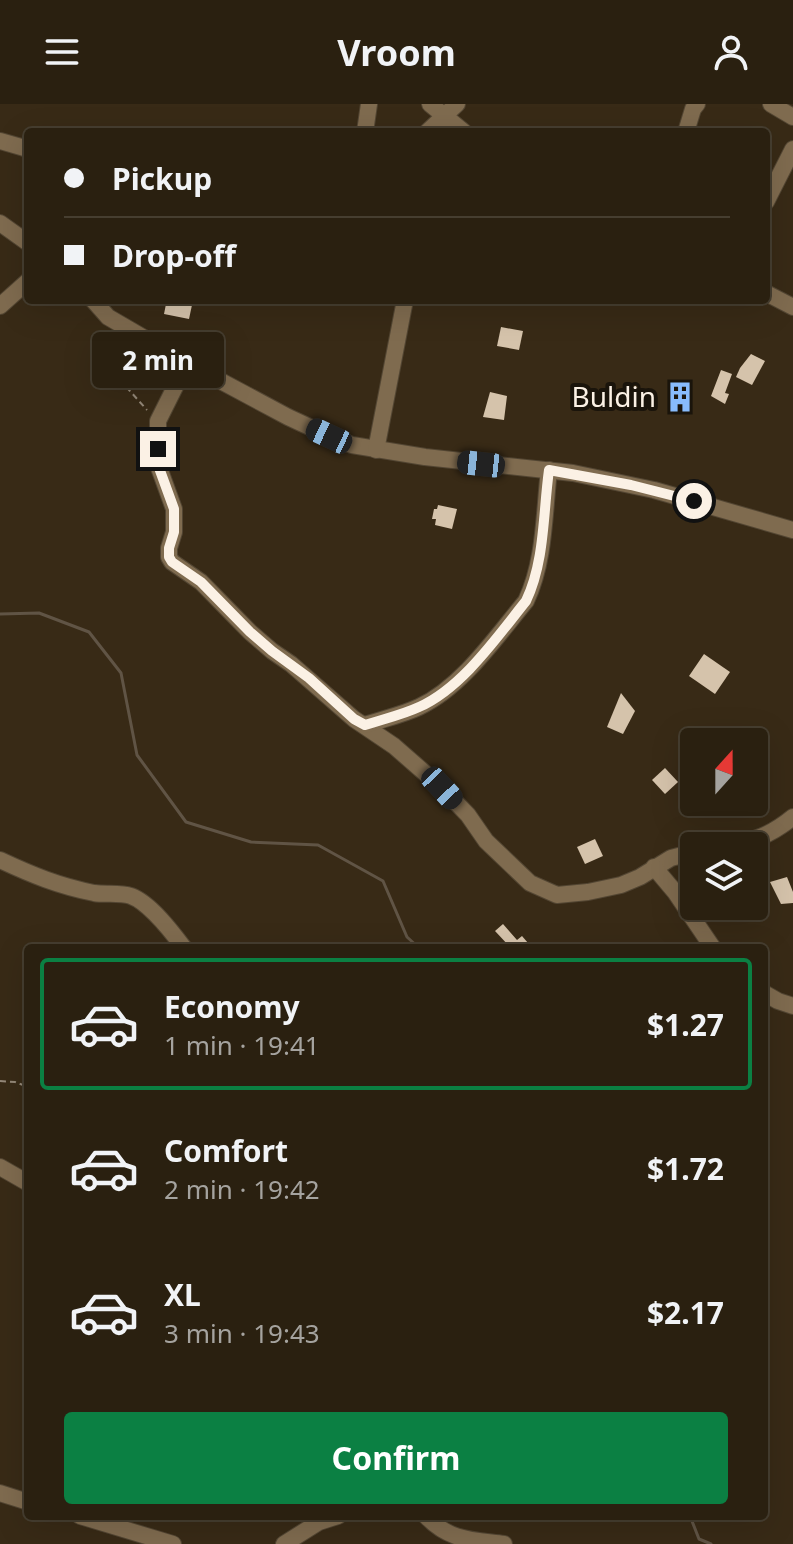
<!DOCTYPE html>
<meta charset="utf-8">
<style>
body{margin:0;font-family:"Noto Sans",sans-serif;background:#362d1e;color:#f1f3f6;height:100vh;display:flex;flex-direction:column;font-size:30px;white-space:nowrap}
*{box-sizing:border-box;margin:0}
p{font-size:26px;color:#a5a39f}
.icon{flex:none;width:44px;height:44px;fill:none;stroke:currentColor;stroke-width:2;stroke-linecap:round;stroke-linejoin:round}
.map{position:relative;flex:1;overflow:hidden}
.side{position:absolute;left:24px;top:840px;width:744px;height:576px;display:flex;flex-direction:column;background:#2a2010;border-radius:8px;box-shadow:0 8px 32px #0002,0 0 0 2px #463e30}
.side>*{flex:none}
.guide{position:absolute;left:24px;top:24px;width:746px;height:176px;border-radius:8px;box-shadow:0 8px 32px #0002,0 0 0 2px #463e30;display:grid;align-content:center;height:176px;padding:0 40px;background:#2a2010}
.needle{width:52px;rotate:21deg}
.fabs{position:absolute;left:680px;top:624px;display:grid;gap:16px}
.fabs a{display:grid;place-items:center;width:88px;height:88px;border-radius:8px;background:#2a2010;box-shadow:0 8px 32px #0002,0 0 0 2px #463e30;font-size:40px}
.end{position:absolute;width:36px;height:36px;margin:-18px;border:10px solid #fbf1e5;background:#111;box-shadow:0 0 0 4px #111}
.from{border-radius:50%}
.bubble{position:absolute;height:56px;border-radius:8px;background:#2a2010;box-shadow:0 8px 32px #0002,0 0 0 2px #463e30;font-size:26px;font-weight:700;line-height:56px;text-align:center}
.car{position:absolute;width:24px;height:48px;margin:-24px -12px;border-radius:10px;box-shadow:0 0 6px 2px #0007;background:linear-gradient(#222 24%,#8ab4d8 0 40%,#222 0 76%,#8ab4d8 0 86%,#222 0)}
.guide b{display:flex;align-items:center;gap:28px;height:76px;font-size:30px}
.guide b+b{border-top:2px solid #463e30}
.guide i{width:20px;height:20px;background:#f1f3f6}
ul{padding:14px 0 0;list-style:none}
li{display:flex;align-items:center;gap:24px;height:132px;margin:0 16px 12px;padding:0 24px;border:4px solid transparent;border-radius:8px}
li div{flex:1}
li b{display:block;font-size:30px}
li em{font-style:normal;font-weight:700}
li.selected{border-color:#0b8043}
li>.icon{width:72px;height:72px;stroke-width:1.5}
.action{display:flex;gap:16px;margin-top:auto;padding:16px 40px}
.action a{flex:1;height:92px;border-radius:8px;background:#0b8043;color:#fff;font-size:32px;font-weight:700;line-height:92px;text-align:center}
header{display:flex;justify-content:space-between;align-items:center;height:104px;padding:0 40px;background:#2a2010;font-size:36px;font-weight:700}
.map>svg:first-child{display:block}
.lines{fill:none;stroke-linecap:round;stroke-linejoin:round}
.stream{stroke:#605445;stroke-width:3}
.building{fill:#d5c3ab}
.minor-casing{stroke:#534633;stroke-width:18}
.path{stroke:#948878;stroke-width:2;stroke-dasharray:6 4;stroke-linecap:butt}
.minor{stroke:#7f6b4f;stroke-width:16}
.route{stroke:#fbf1e5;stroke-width:10}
.labels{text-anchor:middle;stroke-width:8;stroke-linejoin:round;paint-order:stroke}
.poi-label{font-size:28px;fill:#fbf1e5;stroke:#1a140b;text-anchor:end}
</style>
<header><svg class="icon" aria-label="menu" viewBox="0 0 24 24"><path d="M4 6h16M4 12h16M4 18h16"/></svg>Vroom<svg class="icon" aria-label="person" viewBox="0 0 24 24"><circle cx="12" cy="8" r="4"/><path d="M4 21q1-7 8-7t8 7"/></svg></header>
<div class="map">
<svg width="793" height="1440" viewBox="0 0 793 1440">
<rect width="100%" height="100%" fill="#382a16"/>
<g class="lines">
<g class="stream">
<path d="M0,510L39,509L89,528L121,569L137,651L186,718L251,738L318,741L383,777L407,833L419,844"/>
<path d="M690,1412L699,1435L711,1440"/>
</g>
</g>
<g class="building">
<path d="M178,198L192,201L189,215L164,210L166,200L171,201Z"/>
<path d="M501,223L523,227L519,246L497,242Z"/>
<path d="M751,250L765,257L752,281L736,273L740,264Z"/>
<path d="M159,255L169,261L165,267L169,269L164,279L160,277L158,280L146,273L151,264L153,265Z"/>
<path d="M721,266L732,270L725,289L729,290L725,300L711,292Z"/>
<path d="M490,288L507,292L504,316L483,313Z"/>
<path d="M438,401L457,405L452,425L435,421L436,415H432L434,405H437Z"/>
<path d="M704,550L730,568L715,590L689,572Z"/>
<path d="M621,589L635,607L623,630L607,623Z"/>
<path d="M665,664L678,678L665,690L652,676Z"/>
<path d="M595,735L603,752L585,760L577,743Z"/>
<path d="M787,773L793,788V799L781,800L770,778Z"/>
<path d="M503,820L517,836L522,832L528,839L524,844H508L510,843L495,827Z"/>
</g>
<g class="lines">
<g class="minor-casing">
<g id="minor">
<path d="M430,0L464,28"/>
<path d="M771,0L793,13"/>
<path d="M365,28L369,0"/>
<path d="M427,28L457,0"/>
<path d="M686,28L693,5L697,0"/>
<path d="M0,37L28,45"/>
<path d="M766,98L793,45"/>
<path d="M0,119L28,139"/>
<path d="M766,189L793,203"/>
<path d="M93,196L108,213L187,259L158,317V361L174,405V428L169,444V453L172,458L201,478L250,528L272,547L291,560L354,615L394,642L442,684L468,711L486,737L530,779L557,791L588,788L621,781L640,773L671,754L694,748"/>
<path d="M0,202L28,177"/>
<path d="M187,259L288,313L329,332L352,341L425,353L573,369L654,386L793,426"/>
<path d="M376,346L405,196"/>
<path d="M365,621C383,615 402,611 419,603C462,583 496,533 526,497C545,457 544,409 549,366"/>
<path d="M726,742C754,737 771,731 793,713"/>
<path d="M0,756C32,771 59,782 94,789C106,791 119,788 131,792C150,799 172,828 184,844"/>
<path d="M654,763L675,788L713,844"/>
<path d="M764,889L778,897L793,902"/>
<path d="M0,1063L28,1079"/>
<path d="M0,1389L28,1398"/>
<path d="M80,1412L173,1440"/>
<path d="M426,1412C449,1437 473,1436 504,1440"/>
<path d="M284,1440L319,1418L338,1412"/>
</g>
</g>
<g class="path">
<path d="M111,229L114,242L110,261L121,277L147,306"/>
<path d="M0,977L15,978L28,983"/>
</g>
<use href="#minor" class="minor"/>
</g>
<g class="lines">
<path class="route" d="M158,345V361L174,405V428L169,444V453L172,458L201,478L250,528L272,547L309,574L354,615L365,621C383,615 402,611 419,603C462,584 497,533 526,497C545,457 543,409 549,366L631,381L694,397"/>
</g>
<defs>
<g id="building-bare" transform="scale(2.4)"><path d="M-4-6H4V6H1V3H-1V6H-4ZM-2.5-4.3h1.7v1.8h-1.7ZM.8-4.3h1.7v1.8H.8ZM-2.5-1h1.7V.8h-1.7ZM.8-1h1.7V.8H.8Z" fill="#88bbfc" stroke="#1a140b" stroke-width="2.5" paint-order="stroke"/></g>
</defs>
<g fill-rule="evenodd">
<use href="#building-bare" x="680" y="293"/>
</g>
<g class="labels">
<g class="poi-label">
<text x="656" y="303">Buldin</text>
</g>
</g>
</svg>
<div class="fabs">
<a><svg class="needle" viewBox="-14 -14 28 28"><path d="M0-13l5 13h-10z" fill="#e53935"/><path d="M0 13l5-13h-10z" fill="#a5a39f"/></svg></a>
<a><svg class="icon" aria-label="layers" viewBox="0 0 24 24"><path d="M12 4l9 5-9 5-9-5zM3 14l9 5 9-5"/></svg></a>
</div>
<i class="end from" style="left:694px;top:397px"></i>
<i class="end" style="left:158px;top:345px"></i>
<div class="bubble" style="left:92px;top:228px;width:132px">2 min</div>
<i class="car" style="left:329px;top:332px;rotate:295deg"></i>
<i class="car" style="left:481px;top:360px;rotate:276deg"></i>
<i class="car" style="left:442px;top:684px;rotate:137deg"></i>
<div class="guide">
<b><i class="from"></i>Pickup</b>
<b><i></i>Drop-off</b>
</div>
<section class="side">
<ul>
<li class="selected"><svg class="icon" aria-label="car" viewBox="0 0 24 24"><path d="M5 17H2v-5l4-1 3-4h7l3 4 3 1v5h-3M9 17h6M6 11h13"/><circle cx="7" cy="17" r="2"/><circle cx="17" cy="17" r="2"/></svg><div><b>Economy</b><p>1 min · 19:41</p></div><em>$1.27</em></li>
<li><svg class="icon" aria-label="car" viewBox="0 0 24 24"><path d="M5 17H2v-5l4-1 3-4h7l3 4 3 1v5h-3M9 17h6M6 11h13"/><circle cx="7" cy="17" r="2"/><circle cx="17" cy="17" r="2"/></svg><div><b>Comfort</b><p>2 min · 19:42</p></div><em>$1.72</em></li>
<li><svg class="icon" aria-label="car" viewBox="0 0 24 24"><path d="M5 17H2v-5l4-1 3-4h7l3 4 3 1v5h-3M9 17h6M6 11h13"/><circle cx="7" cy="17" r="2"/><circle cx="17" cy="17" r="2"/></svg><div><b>XL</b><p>3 min · 19:43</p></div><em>$2.17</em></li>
</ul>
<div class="action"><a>Confirm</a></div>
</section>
</div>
